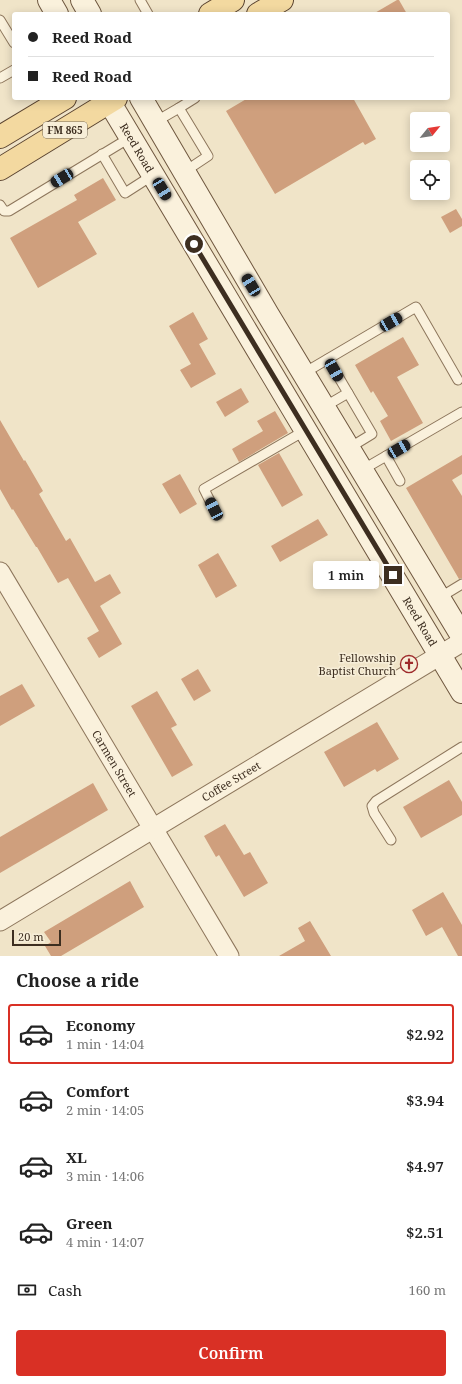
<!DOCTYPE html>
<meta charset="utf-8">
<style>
body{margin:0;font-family:"Noto Serif",serif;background:#f2f2f2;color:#222;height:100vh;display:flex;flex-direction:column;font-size:15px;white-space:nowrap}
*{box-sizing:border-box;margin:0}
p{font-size:13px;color:#767676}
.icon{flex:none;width:22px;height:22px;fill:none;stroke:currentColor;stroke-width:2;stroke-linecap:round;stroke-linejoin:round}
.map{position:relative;height:956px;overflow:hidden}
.side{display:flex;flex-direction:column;background:#fff;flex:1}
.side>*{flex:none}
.hud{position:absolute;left:12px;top:12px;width:438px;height:88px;border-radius:4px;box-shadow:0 2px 10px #0003;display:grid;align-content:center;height:88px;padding:0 16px;background:#fff}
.needle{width:26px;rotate:60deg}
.fabs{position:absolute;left:410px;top:112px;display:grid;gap:8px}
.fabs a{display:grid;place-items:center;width:40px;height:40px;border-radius:4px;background:#fff;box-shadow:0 2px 10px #0003;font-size:20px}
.scale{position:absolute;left:12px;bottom:10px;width:49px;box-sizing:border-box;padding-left:4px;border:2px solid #3d2e20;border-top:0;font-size:11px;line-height:14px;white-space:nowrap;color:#3d2e20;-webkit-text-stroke:3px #f7eed8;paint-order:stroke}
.end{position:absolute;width:18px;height:18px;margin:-9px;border:5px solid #3d2e20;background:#fff;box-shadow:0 0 0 2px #fff}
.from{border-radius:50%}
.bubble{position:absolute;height:28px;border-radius:4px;background:#fff;box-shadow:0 2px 10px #0003;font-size:13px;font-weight:600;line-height:28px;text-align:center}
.car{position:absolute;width:12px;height:24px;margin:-12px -6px;border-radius:5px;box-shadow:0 0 3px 1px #0007;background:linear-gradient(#222 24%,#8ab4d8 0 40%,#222 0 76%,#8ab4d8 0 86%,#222 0)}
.hud b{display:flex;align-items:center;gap:14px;height:38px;font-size:15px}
.hud b+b{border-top:1px solid #e0e0e0}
.hud i{width:10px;height:10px;background:#222}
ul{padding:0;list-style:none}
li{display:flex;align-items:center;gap:12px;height:60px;margin:0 8px 6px;padding:0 8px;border:2px solid transparent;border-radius:4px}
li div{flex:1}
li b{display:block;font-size:15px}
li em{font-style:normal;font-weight:600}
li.selected{border-color:#d93025}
li>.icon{width:36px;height:36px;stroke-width:1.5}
h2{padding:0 16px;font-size:18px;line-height:48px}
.pay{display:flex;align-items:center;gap:10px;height:44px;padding:0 16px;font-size:15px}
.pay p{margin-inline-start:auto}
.cta{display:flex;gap:8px;margin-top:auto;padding:8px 16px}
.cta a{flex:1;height:46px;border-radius:4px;background:#d93025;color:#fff;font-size:16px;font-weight:600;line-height:46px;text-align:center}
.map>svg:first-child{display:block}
.building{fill:#cf9f7d}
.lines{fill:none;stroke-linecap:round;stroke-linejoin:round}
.lane-casing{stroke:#8d765c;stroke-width:11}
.street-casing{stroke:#8d765c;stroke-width:21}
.secondary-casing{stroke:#6f573f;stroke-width:24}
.primary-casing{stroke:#5b4430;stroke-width:24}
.lane{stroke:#faf1dc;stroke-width:9}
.street{stroke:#faf1dc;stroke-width:19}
.secondary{stroke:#faf1dc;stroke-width:22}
.primary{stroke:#f3d9a0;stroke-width:22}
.route{stroke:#3d2e20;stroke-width:5}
.labels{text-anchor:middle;stroke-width:3;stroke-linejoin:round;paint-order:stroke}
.shield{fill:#f7eed8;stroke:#756857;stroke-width:1}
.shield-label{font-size:10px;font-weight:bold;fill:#3d2e20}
.street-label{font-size:11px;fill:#3d2e20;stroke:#f7eed8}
.poi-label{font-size:11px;fill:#3d2e20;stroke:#f7eed8;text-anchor:end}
</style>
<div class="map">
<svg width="462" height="956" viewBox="0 0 462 956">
<rect width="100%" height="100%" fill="#f0e4c8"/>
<g class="building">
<path d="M397,0H399L407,14H373Z"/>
<path d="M248,98H353L376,139L365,145L363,142L275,194L226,111Z"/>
<path d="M103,178L116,200L78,222L97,254L38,288L10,238L77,200L74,195Z"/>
<path d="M456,209L462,219V226L450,233L441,217Z"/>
<path d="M193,312L208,339L199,344L216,374L191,388L180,370L191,364L169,326Z"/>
<path d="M403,337L419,365L397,377L423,423L391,441L380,421L388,416L373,391L371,393L355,365Z"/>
<path d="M241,388L249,402L225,417L216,402Z"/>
<path d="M275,411L288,433L239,462L232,449L263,431L257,421Z"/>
<path d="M0,420L24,461L25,460L43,491L39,494L66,541L70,538L95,582L110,574L121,593L100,606L122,644L99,658L87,638L99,631L68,578L58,583L37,547H36L13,509L12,510L0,489Z"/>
<path d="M279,453L303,495L282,507L258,465Z"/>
<path d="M462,455V474L452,480L462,496V578L459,579L406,488Z"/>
<path d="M180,474L197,504L180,514L162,484Z"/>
<path d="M318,519L328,535L280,562L271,546Z"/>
<path d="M218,553L237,586L216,598L198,565Z"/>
<path d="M198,669L211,691L194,701L181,679Z"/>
<path d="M22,684L35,706L0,726V696Z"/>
<path d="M157,691L177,725L171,728L193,765L172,777L131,706Z"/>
<path d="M377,722L399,759L377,772L375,769L344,787L324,752Z"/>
<path d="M449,780L462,802V815L421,838L403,807Z"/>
<path d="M93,783L108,810L0,873V837Z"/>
<path d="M225,824L244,855L250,852L268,883L244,897L219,855L216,857L204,836Z"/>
<path d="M130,881L144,907L61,956H51L45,946L51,942L44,932Z"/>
<path d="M443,892L462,925V956H458L442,927L426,936L412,910Z"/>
<path d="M310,921L331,956H279L305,941L298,928Z"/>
</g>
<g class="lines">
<g class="lane-casing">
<g id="lane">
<path d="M140,0L148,14"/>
<path d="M0,20L14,43"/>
<path d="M0,78L14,70"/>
<path d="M155,122L179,108"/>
<path d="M102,154L125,193L153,175"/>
<path d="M184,172L208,156L179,108L195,98"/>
<path d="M0,205L4,211H9L131,137"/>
<path d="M304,373L416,307L458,380"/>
<path d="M348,393L372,434L349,448"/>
<path d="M324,407L348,393L328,359"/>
<path d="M386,456L400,481"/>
<path d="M362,470L462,412"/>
<path d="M214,509L204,489L306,430"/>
<path d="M439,598L462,584"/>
<path d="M391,840L374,813L372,806L376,801L462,747"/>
</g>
</g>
<g class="street-casing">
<g id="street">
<path id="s1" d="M0,572L229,956"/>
<path id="s2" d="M0,921L462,642"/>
</g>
</g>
<g class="secondary-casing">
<g id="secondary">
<path d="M49,0L57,14"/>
<path d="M82,0L90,14"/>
<path id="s3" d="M107,98L462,692"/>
<path d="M141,98L267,313L462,636"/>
</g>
</g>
<g class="primary-casing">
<g id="primary">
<path d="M210,14L233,0"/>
<path d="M258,14L282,0"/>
<path d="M0,137L65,98"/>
<path d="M0,169L116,98"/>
</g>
</g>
<use href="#lane" class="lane"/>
<use href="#street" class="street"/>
<use href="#secondary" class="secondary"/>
<use href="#primary" class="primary"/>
</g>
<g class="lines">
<path class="route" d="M194,244L393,575"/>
</g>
<defs>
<g id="church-ring" transform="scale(0.9)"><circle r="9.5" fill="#f7eed8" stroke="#9e2a2b" stroke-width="1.5"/><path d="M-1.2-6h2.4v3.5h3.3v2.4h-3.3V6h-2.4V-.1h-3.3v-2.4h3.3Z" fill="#9e2a2b"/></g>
</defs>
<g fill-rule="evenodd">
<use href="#church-ring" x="409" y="664"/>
</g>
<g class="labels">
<rect class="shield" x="43" y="122" width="44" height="16" rx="3"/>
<g class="shield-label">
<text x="65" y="134">FM 865</text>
</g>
<g class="street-label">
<text dy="4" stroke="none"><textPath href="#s3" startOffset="58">Reed Road</textPath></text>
<text dy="4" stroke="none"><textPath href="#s3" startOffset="610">Reed Road</textPath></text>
<text dy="4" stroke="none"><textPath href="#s1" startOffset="223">Carmen Street</textPath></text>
<text dy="4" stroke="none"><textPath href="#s2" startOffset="270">Coffee Street</textPath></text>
</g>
<g class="poi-label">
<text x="396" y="662">Fellowship<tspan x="396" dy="13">Baptist Church</tspan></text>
</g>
</g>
</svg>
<div class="fabs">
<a><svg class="needle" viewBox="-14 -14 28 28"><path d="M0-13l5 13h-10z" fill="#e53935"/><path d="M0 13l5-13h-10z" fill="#767676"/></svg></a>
<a><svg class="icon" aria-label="locate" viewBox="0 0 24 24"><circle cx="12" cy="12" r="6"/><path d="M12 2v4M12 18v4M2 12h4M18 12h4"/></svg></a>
</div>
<div class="scale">20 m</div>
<i class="end from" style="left:194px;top:244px"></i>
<i class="end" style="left:393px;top:575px"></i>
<div class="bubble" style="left:313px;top:561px;width:66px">1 min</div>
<i class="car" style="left:62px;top:178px;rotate:239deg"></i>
<i class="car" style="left:162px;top:189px;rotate:149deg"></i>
<i class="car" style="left:251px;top:285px;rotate:329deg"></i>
<i class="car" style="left:391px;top:322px;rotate:60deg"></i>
<i class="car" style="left:334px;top:370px;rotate:150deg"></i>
<i class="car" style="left:399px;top:449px;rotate:60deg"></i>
<i class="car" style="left:214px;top:509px;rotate:333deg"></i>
<div class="hud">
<b><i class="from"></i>Reed Road</b>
<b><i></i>Reed Road</b>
</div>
</div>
<section class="side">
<h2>Choose a ride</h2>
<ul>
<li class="selected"><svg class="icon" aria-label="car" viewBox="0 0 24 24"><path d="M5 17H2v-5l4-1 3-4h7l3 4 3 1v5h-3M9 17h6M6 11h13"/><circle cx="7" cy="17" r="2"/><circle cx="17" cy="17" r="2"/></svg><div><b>Economy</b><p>1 min · 14:04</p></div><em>$2.92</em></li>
<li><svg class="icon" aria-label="car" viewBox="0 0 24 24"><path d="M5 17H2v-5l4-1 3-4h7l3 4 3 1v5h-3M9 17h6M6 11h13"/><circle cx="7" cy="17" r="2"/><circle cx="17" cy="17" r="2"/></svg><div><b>Comfort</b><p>2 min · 14:05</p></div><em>$3.94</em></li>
<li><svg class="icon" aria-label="car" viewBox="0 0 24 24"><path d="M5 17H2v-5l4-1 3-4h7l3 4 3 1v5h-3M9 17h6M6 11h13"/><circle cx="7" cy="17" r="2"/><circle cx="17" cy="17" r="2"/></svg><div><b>XL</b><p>3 min · 14:06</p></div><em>$4.97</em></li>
<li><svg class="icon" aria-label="car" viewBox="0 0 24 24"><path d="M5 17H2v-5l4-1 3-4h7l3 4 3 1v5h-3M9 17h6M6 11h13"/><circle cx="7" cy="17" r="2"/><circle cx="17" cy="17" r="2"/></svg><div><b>Green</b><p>4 min · 14:07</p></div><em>$2.51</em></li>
</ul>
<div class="pay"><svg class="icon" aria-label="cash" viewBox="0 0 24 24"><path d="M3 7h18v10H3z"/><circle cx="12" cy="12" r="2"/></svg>Cash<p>160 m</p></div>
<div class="cta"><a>Confirm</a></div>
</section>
